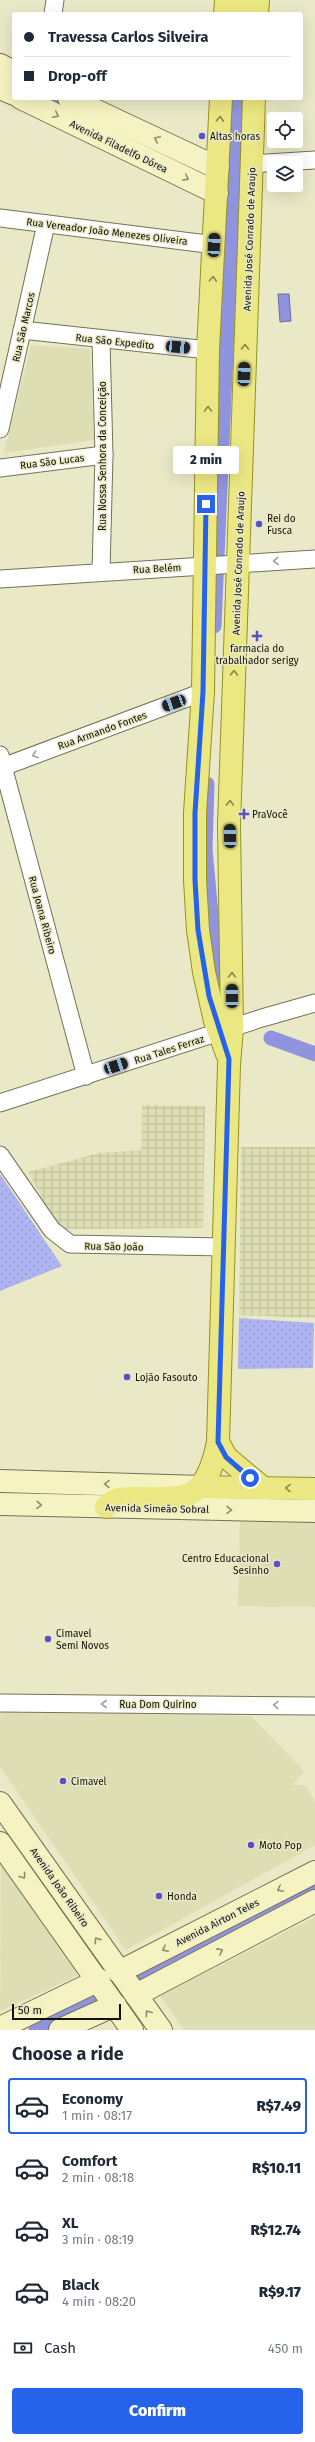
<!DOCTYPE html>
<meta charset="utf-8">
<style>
body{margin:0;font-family:"Fira Sans",sans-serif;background:#f6f6f7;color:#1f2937;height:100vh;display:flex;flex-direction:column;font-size:15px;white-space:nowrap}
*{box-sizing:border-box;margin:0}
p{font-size:13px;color:#747a83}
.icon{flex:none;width:22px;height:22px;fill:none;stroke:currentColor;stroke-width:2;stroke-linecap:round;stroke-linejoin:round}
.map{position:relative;height:2030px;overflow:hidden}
.details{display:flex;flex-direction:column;background:#fff;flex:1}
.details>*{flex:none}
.top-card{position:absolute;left:12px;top:12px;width:291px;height:88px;border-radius:4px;box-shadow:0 4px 16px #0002;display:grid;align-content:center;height:88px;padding:0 12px;background:#fff}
.tools{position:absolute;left:267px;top:112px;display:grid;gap:8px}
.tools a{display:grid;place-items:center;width:36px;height:36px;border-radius:4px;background:#fff;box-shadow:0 4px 16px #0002;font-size:20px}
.scale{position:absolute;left:12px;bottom:10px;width:109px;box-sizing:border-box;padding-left:4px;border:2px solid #121106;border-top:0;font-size:11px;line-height:14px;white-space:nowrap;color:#121106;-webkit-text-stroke:3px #e9e9c7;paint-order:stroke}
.end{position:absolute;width:18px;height:18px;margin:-9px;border:5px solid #2563eb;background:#fff;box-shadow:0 0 0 2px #fff}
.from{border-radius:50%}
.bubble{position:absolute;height:28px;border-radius:4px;background:#fff;box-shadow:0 4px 16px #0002;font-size:13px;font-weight:800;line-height:28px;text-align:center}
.car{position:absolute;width:12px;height:24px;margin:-12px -6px;border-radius:5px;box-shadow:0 0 3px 1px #0007;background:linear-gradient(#222 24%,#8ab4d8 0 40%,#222 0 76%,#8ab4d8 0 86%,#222 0)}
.top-card b{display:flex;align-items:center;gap:14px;height:38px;font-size:15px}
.top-card b+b{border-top:1px solid #e0e1e3}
.top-card i{width:10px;height:10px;background:#1f2937}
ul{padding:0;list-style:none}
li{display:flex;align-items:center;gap:12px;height:56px;margin:0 8px 6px;padding:0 4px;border:2px solid transparent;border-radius:4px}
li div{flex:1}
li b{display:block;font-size:15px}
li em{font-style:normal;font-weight:800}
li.on{border-color:#2563eb}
li>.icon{width:36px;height:36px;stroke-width:1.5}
h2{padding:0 12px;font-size:18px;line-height:48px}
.pay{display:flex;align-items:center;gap:10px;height:44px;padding:0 12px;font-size:15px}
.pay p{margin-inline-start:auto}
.button{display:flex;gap:8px;margin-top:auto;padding:8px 12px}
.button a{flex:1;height:46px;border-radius:4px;background:#2563eb;color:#fff;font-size:16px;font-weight:800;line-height:46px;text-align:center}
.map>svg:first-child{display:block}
.built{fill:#dedeb4}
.industrial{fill:url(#industrial-grid)}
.grass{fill:url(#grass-dots)}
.water{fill:#9094df;stroke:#6a6d9e}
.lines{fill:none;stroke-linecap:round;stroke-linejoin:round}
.canal{stroke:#9094df;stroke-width:15}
.street-casing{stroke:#737354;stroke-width:19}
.secondary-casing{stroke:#737354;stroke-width:24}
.primary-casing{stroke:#969221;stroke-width:24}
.street{stroke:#fff;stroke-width:17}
.secondary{stroke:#f5f3c1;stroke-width:22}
.primary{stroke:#ebe782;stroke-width:22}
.oneway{stroke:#8f8d6d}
.oneway2{stroke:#89874a}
.oneway3{stroke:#a0a09b}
.route{stroke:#2563eb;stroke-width:5}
.poi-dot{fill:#5750c7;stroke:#e9e9c7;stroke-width:1.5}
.labels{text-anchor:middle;stroke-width:3;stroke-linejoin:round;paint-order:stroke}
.poi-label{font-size:10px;fill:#121106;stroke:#e9e9c7;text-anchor:start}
.street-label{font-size:10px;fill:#121106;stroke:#e9e9c7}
</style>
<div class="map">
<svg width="315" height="2030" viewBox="0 0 315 2030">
<defs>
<pattern id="industrial-grid" width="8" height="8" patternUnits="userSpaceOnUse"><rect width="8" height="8" fill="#dedeb4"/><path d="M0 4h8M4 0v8" fill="none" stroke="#bdbd99"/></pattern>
<pattern id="grass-dots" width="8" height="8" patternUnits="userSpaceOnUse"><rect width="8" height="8" fill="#afb4f2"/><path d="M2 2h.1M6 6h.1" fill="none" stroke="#969ace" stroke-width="1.8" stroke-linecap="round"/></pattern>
</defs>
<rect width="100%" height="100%" fill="#e9e9c7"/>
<g class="built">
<path d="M31,345L90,349L94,440L4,453Z"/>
<path d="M240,1520L315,1521V1607L238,1606Z"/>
<path d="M0,1712L251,1716L304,1771L293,1785L306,1786L315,1802V1845L126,1950L0,1767Z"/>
<path d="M1,1859L75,1969L77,1976L0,2011Z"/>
<path d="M315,1917V2030H184L160,1996Z"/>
</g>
<g class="industrial">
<path d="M142,1105L205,1106L203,1228L59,1229L28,1172L99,1153L141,1150Z"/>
<path d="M241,1147H315V1318L239,1315Z"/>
</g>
<g class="grass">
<path d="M0,1174L62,1266L0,1291Z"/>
<path d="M239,1318L314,1323L313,1368L238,1369Z"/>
</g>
<path class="water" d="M278,294H289L291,321L280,322Z"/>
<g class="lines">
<g class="canal">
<path d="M53,98L78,110"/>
<path d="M214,626C223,450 230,274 237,98"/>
<path d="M207,784L205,849L217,980"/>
<path d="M271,1038L315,1054"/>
<path d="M36,2030L315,1887"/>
</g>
<g class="street-casing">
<g id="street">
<path d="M53,14L55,0"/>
<path d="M251,164L315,160"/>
<path d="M0,218L215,245"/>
<path d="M22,330L208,350"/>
<path d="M0,429L46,224"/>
<path d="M0,468L104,455"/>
<path d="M101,572L104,455L101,340"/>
<path d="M0,579L315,559"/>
<path d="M0,755L86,1076"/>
<path d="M0,768L203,692"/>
<path d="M0,1103L262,1018L315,1003"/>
<path d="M0,1155L52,1230L70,1244L224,1247"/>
<path d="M0,1703L315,1706"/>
</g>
</g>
<g class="secondary-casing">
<g id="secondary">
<path d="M0,65L14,72"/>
<path d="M0,88L14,94"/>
<path d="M21,98L217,193"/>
<path d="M69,98L218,168"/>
<path d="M0,1481L202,1487"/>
<path d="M0,1504L315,1511"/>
<path d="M0,1803L161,2030"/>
<path d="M0,1843L132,2030"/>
<path d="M119,1972L315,1872"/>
<path d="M136,1995L315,1901"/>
<path d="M0,2028L99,1980"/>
<path d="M60,2030L115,2005"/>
</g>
</g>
<g class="primary-casing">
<g id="primary">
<path d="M240,0L245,14"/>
<path d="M225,14L226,0"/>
<path d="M257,14L258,0"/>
<path d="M221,98L208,350L203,692L195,813V880L198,930L204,972L215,1021L227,1054"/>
<path d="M254,98L229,825L232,1028L229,1065L218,1442L226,1457L262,1487"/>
<path d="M202,1487L315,1489"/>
<path d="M106,1507C113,1499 121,1498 131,1498C187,1498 205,1504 218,1442"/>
</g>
</g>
<use href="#street" class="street"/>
<use href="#secondary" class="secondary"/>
<use href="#primary" class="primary"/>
</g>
<defs><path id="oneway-chevron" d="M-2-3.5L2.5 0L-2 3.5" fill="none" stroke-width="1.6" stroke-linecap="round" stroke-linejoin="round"/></defs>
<g class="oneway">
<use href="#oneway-chevron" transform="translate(56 115) rotate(26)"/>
<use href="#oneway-chevron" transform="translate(157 139) rotate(-155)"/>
<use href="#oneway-chevron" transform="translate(186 178) rotate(26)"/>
<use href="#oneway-chevron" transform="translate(107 1484) rotate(-179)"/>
<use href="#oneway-chevron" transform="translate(39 1505) rotate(2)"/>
<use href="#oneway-chevron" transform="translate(229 1510) rotate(1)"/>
<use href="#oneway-chevron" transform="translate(23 1876) rotate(54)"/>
<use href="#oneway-chevron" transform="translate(280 1889) rotate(153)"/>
<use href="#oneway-chevron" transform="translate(97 1940) rotate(-125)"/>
<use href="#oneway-chevron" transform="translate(165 1949) rotate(153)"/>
<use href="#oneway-chevron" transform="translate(220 1951) rotate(-28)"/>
<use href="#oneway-chevron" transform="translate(148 2013) rotate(-126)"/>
</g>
<g class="oneway2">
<use href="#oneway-chevron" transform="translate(220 119) rotate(-87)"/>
<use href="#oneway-chevron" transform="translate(213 279) rotate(-87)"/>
<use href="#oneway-chevron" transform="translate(245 347) rotate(-88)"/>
<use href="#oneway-chevron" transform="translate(208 409) rotate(-90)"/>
<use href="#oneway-chevron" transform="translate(234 673) rotate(-88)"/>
<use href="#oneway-chevron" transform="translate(230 803) rotate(-88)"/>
<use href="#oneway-chevron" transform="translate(232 975) rotate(-90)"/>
<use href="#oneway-chevron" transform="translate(288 1488) rotate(-178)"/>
</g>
<g class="oneway3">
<use href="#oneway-chevron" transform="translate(276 561) rotate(176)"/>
<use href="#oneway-chevron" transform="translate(35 755) rotate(160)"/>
<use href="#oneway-chevron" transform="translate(104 1704) rotate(-180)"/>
<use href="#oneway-chevron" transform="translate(276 1705) rotate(-179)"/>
</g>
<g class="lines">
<path class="route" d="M206,504L203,692L195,813V880L198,930L209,996L229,1059L218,1442L226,1457L250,1478"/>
</g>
<g class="poi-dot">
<circle cx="202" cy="136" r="4"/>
<circle cx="259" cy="524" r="4"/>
<path d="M255 630h4v4h4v4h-4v4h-4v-4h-4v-4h4z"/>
<path d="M242 808h4v4h4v4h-4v4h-4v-4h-4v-4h4z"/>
<circle cx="127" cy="1377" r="4"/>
<circle cx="277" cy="1564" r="4"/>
<circle cx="48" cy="1639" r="4"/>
<circle cx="63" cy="1781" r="4"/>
<circle cx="251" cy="1845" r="4"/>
<circle cx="159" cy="1896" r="4"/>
</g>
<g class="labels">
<g class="poi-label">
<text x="210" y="140">Altas horas</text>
<text x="267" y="522">Rei do<tspan x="267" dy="12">Fusca</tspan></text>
<text x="257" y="652" text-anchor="middle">farmacia do<tspan x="257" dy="12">trabalhador serigy</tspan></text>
<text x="252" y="818">PraVocê</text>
<text x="135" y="1381">Lojão Fasouto</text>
<text x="269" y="1562" text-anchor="end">Centro Educacional<tspan x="269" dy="12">Sesinho</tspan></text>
<text x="56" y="1637">Cimavel<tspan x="56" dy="12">Semi Novos</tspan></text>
<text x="71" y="1785">Cimavel</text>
<text x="259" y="1849">Moto Pop</text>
<text x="167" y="1900">Honda</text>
</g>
<g class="street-label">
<text transform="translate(119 146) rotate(26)" y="4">Avenida Filadelfo Dórea</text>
<text transform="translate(107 231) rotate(7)" y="4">Rua Vereador João Menezes Oliveira</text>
<text transform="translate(249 239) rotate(-88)" y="4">Avenida José Conrado de Araujo</text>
<text transform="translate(23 327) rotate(-77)" y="4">Rua São Marcos</text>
<text transform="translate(115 341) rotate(6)" y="4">Rua São Expedito</text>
<text transform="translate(102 456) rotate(-90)" y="4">Rua Nossa Senhora da Conceição</text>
<text transform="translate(52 461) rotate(-7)" y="4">Rua São Lucas</text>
<text transform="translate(238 563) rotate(-88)" y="4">Avenida José Conrado de Araujo</text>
<text transform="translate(157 568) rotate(-3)" y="4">Rua Belém</text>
<text transform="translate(102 730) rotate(-20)" y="4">Rua Armando Fontes</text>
<text transform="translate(43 915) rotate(75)" y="4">Rua Joana Ribeiro</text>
<text transform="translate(169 1049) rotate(-18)" y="4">Rua Tales Ferraz</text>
<text transform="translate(114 1246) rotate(1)" y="4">Rua São João</text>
<text transform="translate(157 1508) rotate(1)" y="4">Avenida Simeão Sobral</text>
<text x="158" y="1708">Rua Dom Quirino</text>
<text transform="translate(60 1887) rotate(55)" y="4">Avenida João Ribeiro</text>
<text transform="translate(217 1922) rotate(-27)" y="4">Avenida Airton Teles</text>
</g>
</g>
</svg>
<div class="tools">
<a><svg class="icon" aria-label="locate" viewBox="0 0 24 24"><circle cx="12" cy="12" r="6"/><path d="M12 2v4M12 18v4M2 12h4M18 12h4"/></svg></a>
<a><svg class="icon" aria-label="layers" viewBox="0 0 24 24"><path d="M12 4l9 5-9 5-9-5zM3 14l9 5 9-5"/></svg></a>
</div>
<div class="scale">50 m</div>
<i class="end from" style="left:250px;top:1478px"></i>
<i class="end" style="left:206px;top:504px"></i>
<div class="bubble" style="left:173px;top:446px;width:66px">2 min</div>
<i class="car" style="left:214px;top:245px;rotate:3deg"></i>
<i class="car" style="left:178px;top:347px;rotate:95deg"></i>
<i class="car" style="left:244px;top:374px;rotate:2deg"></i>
<i class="car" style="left:174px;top:703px;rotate:250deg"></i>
<i class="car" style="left:230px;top:836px;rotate:359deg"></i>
<i class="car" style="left:232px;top:996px;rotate:0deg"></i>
<i class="car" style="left:116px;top:1066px;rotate:72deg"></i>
<div class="top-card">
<b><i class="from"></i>Travessa Carlos Silveira</b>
<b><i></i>Drop-off</b>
</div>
</div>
<section class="details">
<h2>Choose a ride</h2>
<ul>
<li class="on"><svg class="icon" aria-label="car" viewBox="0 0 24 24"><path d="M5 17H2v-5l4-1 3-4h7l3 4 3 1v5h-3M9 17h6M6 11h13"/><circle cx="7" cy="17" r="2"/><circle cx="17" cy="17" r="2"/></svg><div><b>Economy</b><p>1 min · 08:17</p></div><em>R$7.49</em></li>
<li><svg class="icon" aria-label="car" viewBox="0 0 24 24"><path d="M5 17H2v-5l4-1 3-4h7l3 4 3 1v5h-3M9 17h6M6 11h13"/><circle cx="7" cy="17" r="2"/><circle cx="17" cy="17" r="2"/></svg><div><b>Comfort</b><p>2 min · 08:18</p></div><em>R$10.11</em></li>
<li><svg class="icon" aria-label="car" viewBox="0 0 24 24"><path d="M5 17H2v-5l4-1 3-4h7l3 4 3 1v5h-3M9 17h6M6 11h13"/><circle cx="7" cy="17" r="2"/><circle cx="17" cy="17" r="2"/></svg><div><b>XL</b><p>3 min · 08:19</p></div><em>R$12.74</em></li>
<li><svg class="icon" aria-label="car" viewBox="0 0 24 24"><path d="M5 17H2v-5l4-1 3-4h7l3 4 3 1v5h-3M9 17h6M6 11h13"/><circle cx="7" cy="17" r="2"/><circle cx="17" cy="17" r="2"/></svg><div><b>Black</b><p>4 min · 08:20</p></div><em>R$9.17</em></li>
</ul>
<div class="pay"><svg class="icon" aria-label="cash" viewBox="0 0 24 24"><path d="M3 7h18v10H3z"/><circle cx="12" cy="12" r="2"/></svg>Cash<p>450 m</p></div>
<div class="button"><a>Confirm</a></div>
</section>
